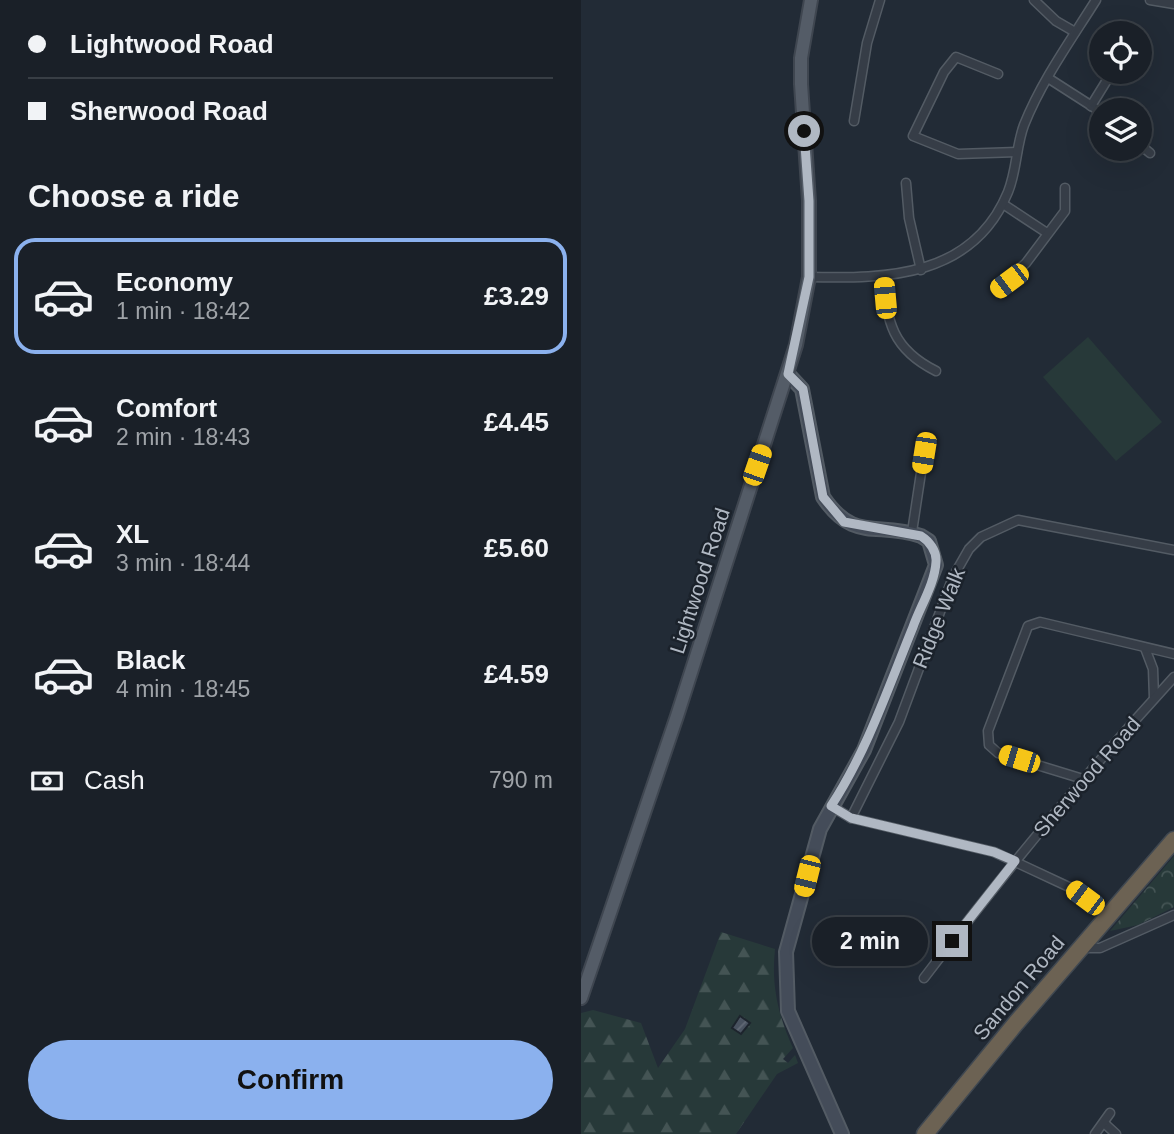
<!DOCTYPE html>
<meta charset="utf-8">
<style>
body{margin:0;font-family:Arial,sans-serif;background:#232830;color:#f1f3f6;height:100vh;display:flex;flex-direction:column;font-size:26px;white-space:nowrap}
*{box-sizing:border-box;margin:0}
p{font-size:23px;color:#9fa3a8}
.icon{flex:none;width:38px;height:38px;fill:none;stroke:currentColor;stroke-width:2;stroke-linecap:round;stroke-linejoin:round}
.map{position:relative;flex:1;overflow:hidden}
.side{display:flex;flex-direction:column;background:#1a2028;width:581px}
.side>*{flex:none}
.guide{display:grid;align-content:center;height:154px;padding:0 28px;background:#1a2028}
.buttons{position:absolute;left:508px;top:21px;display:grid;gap:14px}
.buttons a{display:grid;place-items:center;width:63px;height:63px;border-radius:50%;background:#1a2028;box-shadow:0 7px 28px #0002,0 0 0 2px #383e45;font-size:35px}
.end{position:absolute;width:32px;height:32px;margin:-16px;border:9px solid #b0b8c3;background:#111;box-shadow:0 0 0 4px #111}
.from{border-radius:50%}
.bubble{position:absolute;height:49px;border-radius:24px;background:#1a2028;box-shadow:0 7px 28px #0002,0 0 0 2px #383e45;font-size:23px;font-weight:800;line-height:49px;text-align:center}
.car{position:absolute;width:21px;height:42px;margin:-21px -10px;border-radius:9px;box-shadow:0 0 5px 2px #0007;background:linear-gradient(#f5c518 24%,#345 0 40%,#f5c518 0 76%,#345 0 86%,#f5c518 0)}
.guide b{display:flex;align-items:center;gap:24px;height:66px;font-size:26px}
.guide b+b{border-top:2px solid #383e45}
.guide i{width:18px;height:18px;background:#f1f3f6}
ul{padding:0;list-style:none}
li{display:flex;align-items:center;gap:21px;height:116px;margin:0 14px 10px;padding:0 14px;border:4px solid transparent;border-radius:21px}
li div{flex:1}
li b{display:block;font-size:26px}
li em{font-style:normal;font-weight:800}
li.selected{border-color:#8bb1ee}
li>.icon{width:63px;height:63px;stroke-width:1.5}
h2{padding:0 28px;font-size:32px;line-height:84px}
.pay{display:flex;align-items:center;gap:18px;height:77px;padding:0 28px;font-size:26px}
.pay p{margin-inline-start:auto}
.action{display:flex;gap:14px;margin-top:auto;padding:14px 28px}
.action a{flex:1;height:80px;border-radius:42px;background:#8bb1ee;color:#111;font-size:28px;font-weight:800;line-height:80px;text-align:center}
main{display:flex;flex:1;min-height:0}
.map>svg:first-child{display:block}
.forest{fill:url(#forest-firs)}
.park{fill:url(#park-crowns)}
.pitch{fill:#273939}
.building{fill:url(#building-hatch);stroke:#1d242d;stroke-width:2}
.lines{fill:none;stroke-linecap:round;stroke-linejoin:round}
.street-casing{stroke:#535b64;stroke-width:11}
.secondary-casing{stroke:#535b64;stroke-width:16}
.primary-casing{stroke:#3f4650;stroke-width:16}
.highway-casing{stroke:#404851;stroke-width:19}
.street{stroke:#363d47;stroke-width:8}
.secondary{stroke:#444c59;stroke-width:12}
.primary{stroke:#545c67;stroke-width:12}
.highway{stroke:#6c6253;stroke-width:16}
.route{stroke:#b0b8c3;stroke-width:9}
.labels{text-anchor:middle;stroke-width:5;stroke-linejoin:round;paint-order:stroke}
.street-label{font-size:21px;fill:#b0b8c3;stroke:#1b222b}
</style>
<main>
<section class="side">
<div class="guide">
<b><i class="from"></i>Lightwood Road</b>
<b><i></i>Sherwood Road</b>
</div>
<h2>Choose a ride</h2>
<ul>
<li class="selected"><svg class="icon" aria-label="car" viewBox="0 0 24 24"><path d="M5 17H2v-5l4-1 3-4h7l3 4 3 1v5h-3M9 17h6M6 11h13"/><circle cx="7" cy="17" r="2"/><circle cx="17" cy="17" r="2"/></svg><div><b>Economy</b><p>1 min · 18:42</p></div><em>£3.29</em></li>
<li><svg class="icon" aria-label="car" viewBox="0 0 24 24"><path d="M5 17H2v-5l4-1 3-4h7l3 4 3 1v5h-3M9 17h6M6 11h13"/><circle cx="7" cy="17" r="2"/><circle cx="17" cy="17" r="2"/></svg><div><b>Comfort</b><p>2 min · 18:43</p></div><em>£4.45</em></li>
<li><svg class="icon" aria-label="car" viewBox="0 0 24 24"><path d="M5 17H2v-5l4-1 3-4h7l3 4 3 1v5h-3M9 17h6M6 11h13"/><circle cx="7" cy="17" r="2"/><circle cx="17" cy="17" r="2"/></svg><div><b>XL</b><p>3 min · 18:44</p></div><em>£5.60</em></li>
<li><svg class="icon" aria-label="car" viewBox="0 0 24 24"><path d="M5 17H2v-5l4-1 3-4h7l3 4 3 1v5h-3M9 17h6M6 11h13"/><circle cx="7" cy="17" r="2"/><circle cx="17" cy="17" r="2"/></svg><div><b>Black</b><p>4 min · 18:45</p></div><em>£4.59</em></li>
</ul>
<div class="pay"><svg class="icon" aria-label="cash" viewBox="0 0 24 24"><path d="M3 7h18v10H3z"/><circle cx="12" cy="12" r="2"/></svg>Cash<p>790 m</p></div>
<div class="action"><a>Confirm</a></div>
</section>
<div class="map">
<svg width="593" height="1134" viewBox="0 0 593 1134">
<defs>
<pattern id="forest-firs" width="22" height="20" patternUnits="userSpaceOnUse" patternTransform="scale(1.75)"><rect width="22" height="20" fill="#273939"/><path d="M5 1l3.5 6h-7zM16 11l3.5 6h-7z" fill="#445454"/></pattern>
<pattern id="park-crowns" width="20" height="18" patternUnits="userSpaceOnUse" patternTransform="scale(1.75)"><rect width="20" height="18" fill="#273939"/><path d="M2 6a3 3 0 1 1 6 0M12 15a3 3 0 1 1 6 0" fill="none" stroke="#445454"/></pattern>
<pattern id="building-hatch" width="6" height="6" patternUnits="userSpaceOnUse" patternTransform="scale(1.75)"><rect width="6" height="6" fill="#495260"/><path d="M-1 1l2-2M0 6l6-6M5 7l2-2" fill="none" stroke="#616975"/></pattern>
</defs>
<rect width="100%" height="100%" fill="#222b36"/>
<path class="forest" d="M140,932L194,949C190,985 197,1015 212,1048L202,1059L207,1063L214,1055L217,1063L196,1074L155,1134H0V1013L12,1010L60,1023L77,1068L104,1029Z"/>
<path class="park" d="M593,856V907L557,925L529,931Z"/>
<path class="pitch" d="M507,337L581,422L535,461L462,377Z"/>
<path class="building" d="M159,1016L169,1023L160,1034L151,1028Z"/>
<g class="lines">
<g class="street-casing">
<g id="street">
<path d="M453,0L475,21L494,32"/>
<path d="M569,0L593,4"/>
<path d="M417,74L375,57L363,72L332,136L377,154L436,152"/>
<path d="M467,78L520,112"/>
<path d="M510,106L531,72"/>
<path d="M273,121L286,43L299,0"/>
<path d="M558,144L569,153"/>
<path d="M325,183L328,218L340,270"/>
<path d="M422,204L466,233"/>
<path d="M228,277C307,279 392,277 427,192C436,170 435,146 443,125C461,80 490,40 515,0"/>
<path d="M302,277C306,322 311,349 355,371"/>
<path d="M416,290L445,263L484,211V188"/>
<path d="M331,532L343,453"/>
<path d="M564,648L572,669L573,698"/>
<path d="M502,779L417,753L408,745L407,731L447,626L459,622L593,654"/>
<path d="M250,806L270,818L413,852L488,887L527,915"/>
<path d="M270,818L318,722L372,577L388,549L400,537L437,520L593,550"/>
<path d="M502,948H519L593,915"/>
<path d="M343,978C422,874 505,773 593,677"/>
<path d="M523,1123L535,1134"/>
<path d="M514,1134L529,1113"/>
</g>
</g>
<g class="secondary-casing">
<path id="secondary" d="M207,374L221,389L242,497C273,543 296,521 340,536L348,541L355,565L283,750L239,829L205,952L207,1011L261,1134"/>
</g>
<g class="primary-casing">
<path id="primary" d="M0,998L96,716L215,345L228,277V201L220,84V58L230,0"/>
</g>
<g class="highway-casing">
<path id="highway" d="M344,1134L435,1023L593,840"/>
</g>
<use href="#street" class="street"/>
<use href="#secondary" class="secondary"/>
<use href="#primary" class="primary"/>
<use href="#highway" class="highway"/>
</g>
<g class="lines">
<path class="route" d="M223,131L228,201V277L207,374L222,389L242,497L263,522L340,536C348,541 356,551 355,562C354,583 339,607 332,627C307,688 286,751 250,806L270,818L413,852L434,861L371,941"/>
</g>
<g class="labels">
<g class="street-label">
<text transform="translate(119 581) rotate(-72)" y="7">Lightwood Road</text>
<text transform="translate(358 618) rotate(-68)" y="7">Ridge Walk</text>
<text transform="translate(506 777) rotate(-49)" y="7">Sherwood Road</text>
<text transform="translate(438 988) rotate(-50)" y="7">Sandon Road</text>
</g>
</g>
</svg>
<div class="buttons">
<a><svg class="icon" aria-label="locate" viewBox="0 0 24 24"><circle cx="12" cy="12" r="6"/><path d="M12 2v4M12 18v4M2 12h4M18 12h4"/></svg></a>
<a><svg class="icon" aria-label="layers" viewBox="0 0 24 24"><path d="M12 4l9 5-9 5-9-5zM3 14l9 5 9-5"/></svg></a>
</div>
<i class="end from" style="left:223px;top:131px"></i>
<i class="end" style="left:371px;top:941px"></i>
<div class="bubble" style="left:231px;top:917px;width:116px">2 min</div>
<i class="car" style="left:428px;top:281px;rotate:233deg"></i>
<i class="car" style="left:304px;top:298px;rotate:355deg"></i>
<i class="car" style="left:343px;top:453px;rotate:189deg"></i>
<i class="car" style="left:176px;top:465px;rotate:19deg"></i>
<i class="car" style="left:438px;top:759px;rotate:287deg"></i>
<i class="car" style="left:226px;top:876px;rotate:194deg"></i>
<i class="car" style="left:504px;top:898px;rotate:307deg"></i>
</div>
</main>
